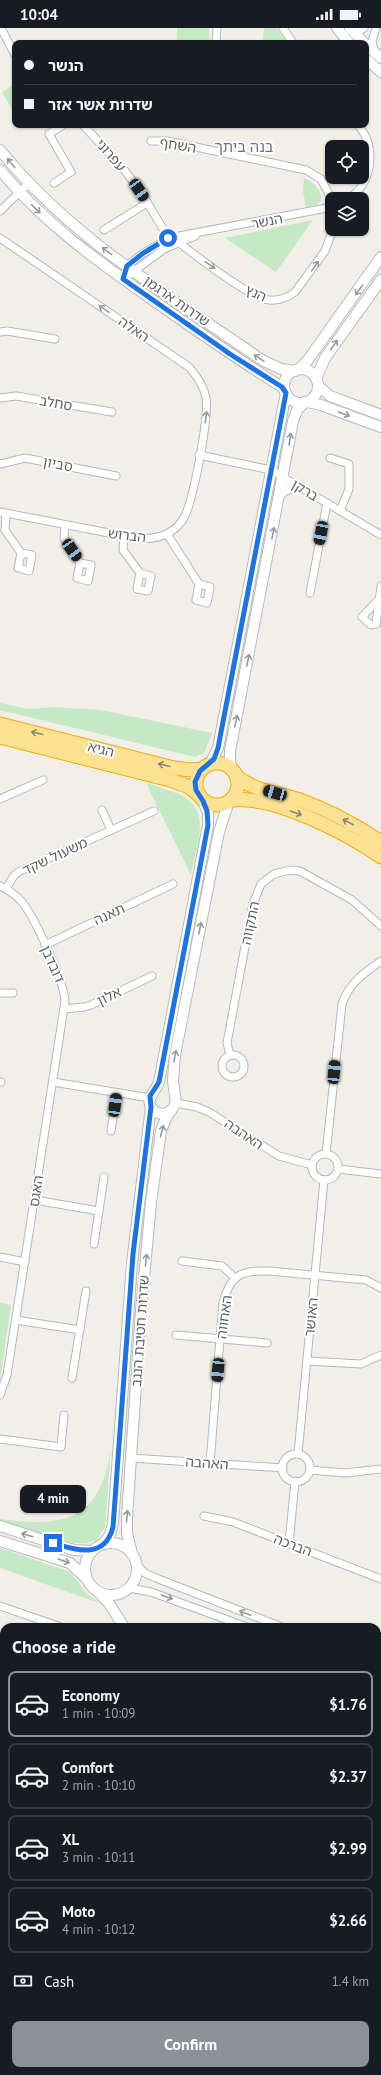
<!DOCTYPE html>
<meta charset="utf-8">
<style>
body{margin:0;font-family:"PT Sans","Noto Sans Hebrew",sans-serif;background:#242831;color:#f1f3f6;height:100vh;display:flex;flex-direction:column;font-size:15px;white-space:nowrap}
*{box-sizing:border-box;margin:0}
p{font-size:13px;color:#9ea1a6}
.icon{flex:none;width:22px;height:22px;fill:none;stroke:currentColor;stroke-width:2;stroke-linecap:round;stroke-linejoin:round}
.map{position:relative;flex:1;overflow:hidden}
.details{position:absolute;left:0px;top:1595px;width:381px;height:452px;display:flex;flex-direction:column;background:#171b24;border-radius:12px 12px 0 0;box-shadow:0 1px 3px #0004}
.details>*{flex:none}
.hud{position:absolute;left:12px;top:12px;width:357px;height:88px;border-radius:8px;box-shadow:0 1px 3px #0004;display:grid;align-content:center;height:88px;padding:0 12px;background:#171b24}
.buttons{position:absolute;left:325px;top:112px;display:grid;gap:8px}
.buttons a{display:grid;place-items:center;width:44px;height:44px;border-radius:8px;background:#171b24;box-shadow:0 1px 3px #0004;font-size:20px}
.end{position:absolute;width:18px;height:18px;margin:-9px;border:5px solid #1a73e8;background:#fff;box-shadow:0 0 0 2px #fff}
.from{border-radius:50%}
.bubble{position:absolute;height:28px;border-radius:8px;background:#171b24;box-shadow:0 1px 3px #0004;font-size:13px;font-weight:700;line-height:28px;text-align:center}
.car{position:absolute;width:12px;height:24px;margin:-12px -6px;border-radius:5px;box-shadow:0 0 3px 1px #0007;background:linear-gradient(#222 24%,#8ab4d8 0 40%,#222 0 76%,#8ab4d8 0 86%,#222 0)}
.hud b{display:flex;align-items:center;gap:14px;height:38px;font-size:15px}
.hud b+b{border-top:1px solid #363941}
.hud i{width:10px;height:10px;background:#f1f3f6}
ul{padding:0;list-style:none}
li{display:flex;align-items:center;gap:12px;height:66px;margin:0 8px 6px;padding:0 4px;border:2px solid #363941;border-radius:8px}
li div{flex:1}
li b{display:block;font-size:15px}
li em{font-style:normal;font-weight:700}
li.active{border-color:#8c9099}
li>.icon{width:36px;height:36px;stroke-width:1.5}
h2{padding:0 12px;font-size:18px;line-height:48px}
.pay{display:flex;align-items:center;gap:10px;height:44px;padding:0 12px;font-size:15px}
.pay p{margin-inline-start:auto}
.action{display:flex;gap:8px;margin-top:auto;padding:8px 12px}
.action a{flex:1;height:46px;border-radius:8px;background:#8c9099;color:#fff;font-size:16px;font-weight:700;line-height:46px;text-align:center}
.status{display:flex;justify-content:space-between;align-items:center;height:28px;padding:0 20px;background:#171b24;direction:ltr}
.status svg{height:11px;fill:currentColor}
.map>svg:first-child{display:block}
.green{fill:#c5e8c5}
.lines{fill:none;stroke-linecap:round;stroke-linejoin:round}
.street-casing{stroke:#b5b8bc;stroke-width:9}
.secondary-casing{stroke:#b6babf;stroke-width:12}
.highway-casing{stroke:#f9ab00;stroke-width:15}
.street{stroke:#fff;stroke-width:7}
.secondary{stroke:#fff;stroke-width:10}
.highway{stroke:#fde293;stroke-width:13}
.oneway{stroke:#979a9d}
.oneway2{stroke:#8e8975}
.route{stroke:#1a73e8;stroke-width:5}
.labels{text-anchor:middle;stroke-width:4;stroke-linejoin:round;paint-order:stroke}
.street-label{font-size:14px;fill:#5f6368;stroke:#fff}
.neighbourhood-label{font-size:15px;fill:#70757a;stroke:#fff}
</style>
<div class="status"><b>10:04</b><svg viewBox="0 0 49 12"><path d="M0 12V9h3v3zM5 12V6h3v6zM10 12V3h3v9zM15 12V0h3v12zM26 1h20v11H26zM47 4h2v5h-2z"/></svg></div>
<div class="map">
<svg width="381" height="2047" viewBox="0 0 381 2047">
<rect width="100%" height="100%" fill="#f1efe8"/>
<g class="green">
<rect x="177" y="0" width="32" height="15"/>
<path d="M264,0H277L287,15H262Z"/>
<path d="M15,56V87L2,64Z"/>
<path d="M304,150C314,155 322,161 321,173L316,177L306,179L303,163Z"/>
<path d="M313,192L276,244L225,210Z"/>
<path d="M0,675L28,681L54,679L101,682L212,705L204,725L195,729L0,682Z"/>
<path d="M146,755C160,760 176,763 187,771C211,787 195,824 191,847Z"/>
<path d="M0,1275L11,1277L0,1352Z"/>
<path d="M111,1421L105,1499L96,1512L86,1515H73L0,1492V1491C66,1500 100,1492 111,1421Z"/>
<path d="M0,1520L70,1544L87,1566L102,1576L0,1540Z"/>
<path d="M0,1633H4V1708L0,1706V1659L3,1652L0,1651Z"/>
<path d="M0,1916L4,1919V2043H30L28,2047H0Z"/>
</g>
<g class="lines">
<g class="street-casing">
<g id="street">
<path d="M1,0L15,27"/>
<path d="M283,0L293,15"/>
<path d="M352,2L359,3L364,0"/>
<path d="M216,15L217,0"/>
<path d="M374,24L372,13L376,0"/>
<path d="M83,97L123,140L144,169L169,211L178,214C196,228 250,270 269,272C279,273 287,270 295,264L325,223L333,201"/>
<path d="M151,113H167L306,142L321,151L332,172"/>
<path d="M54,155L71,144L49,106L63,97"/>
<path d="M348,171C373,155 377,119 358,97"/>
<path d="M0,183L29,155"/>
<path d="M104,202L147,175"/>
<path d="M0,210L189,339C197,348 204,358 206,370C209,389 193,478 182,493C171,508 153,512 135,510L0,484"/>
<path d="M130,246L164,221L195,208"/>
<path d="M123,251L127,238L142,226L169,210L332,179"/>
<path d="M0,304L7,303L55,311"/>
<path d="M0,370L16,368L112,384"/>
<path d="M199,427L271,442L381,507"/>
<path d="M330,430L349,436V461L340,483"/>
<path d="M0,436L25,430L116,448"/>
<path d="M6,486L5,502L21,525L32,527L29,543L18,540L21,525"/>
<path d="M65,497L64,510L80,535L91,537L88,553L77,550L80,535"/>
<path d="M167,506L199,556L196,572L207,575L210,559L199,556"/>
<path d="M124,508L123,522L140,545L151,548L148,563L137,561L140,545"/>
<path d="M310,565L327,475"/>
<path d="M379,571L362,589L371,597L376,596L381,558"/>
<path d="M0,771L43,752"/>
<path d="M102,782L111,802"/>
<path d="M0,858C9,862 16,867 22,874C35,890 64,953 65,973L7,1347L0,1367"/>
<path d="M6,861L13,849L18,844L154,783"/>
<path d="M45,917L173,856"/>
<path d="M0,965H13"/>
<path d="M64,981L84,979L91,977L152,948"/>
<circle cx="233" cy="1038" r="11"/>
<path d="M230,1027L227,1015L253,876L261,856L274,846L290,842L300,843L352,872L381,898"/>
<path d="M0,1054H1"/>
<path d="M53,1054L150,1070"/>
<path d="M176,1075L197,1079L209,1084L279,1128L312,1137"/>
<path d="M111,1103L117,1065"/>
<circle cx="325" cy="1139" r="13"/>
<path d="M326,1126L342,976C349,955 364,945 381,933"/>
<path d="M338,1141L381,1146"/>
<path d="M35,1172L99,1183"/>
<path d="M94,1216L104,1149"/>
<path d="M0,1229L25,1234"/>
<path d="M182,1233L222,1238L235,1250"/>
<path d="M16,1292L80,1302"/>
<path d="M176,1307L267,1315"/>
<path d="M307,1333L361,1336L381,1327"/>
<path d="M72,1350L86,1263"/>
<path d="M0,1411L61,1419L64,1387"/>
<path d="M298,1426L324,1152"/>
<circle cx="296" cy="1440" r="14"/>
<path d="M131,1430L283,1440"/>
<path d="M210,1435L223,1274C231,1246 242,1242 269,1243L366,1252L381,1260"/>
<path d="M310,1442L345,1445L381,1441"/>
<path d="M204,1488L233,1494L381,1551"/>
<path d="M289,1516L295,1453"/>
<path d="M137,1537L145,1545L156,1550L282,1599"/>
<path d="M129,1560L151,1564L247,1599"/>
<path d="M0,1578L61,1599"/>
<path d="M377,1636L381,1638"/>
<path d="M377,1648L381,1650"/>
<path d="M0,1791L4,1792"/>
<path d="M0,1873L4,1876"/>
<path d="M85,2043L95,2047"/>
<path d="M79,2047L81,2043"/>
</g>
</g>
<g class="secondary-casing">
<g id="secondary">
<path d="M337,0L349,15"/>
<path d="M350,0L364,15"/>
<path d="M366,17L381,30"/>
<path d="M366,31L381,44"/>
<path d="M0,122C71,210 170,268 262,332L281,341L295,343"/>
<path d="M0,142C43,194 96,232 150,270C194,301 237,331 282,359L285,363"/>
<circle cx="301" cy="358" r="17"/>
<path d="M298,342L308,332L381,229"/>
<path d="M316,351L325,330L381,252"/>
<path d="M318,358L330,368L381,387"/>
<path d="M307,374L321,377L381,399"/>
<path d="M280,466L286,461L299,459"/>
<path d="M210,736L218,720L286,365"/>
<path d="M233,742L230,735V723L293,393L297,382L305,374"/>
<path d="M171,1083C166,1086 161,1087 156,1084C141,1074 156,1064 159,1054L208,797V785L203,773"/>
<path d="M0,1498L74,1522L92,1523"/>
<path d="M0,1513L70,1535L86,1550"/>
<circle cx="111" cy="1541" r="26"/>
<path d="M103,1516L110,1507L113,1496L132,1235L151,1079"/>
<path d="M132,1526L127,1505V1489L141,1283L151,1174L161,1103L166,1090L176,1075L173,1053L175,1027L219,804L229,773"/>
<path d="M100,1566L108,1574L124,1599"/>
<path d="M0,1715L4,1717"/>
<path d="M36,2047L38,2043"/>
</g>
</g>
<g class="highway-casing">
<g id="highway">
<path d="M0,696L174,740L191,742L202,741"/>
<path d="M0,709L170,752L187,758L198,766"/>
<circle cx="217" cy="756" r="21"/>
<path d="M237,749C255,763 278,765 300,772C328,782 356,797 381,814"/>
<path d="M231,772C274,767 346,805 381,829"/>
</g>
</g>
<use href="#street" class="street"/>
<use href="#secondary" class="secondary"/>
<use href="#highway" class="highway"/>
</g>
<defs><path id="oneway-shaft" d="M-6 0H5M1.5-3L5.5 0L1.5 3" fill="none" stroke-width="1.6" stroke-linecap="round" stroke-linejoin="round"/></defs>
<g class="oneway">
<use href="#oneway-shaft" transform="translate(11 135) rotate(-130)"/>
<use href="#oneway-shaft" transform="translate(36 181) rotate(44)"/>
<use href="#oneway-shaft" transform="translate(107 223) rotate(-144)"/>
<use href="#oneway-shaft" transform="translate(210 237) rotate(35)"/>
<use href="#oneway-shaft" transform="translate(315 238) rotate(-55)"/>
<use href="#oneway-shaft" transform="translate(359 262) rotate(125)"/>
<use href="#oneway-shaft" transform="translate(104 281) rotate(-146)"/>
<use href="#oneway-shaft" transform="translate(334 317) rotate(-54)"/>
<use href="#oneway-shaft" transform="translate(259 330) rotate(-146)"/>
<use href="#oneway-shaft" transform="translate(344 386) rotate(20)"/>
<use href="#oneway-shaft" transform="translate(206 389) rotate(-83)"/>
<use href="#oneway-shaft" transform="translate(290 411) rotate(-80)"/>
<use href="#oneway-shaft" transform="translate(273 505) rotate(-80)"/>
<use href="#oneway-shaft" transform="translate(248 632) rotate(-79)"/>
<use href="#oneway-shaft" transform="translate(236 693) rotate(-78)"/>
<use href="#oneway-shaft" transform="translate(200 900) rotate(-79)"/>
<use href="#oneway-shaft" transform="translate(175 1028) rotate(-80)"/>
<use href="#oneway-shaft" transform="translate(162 1103) rotate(-76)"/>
<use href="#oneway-shaft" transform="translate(146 1232) rotate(-85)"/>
<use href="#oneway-shaft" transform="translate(127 1488) rotate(-86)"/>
<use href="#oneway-shaft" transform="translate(27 1507) rotate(-163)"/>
<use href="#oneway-shaft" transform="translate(64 1533) rotate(19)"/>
<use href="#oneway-shaft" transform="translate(167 1569) rotate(20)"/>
<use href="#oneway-shaft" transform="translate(245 1585) rotate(-159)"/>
</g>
<g class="oneway2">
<use href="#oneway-shaft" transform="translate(37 705) rotate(-166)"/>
<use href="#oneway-shaft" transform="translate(164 737) rotate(-166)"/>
<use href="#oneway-shaft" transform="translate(296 785) rotate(19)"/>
<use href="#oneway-shaft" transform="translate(348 794) rotate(-152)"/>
</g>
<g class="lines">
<path class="route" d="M53,1515C75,1522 105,1532 113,1499L133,1226L151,1079L150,1068L159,1054L208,797L207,783L203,773L196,762L195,754L200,743L214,731L218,720L286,365L282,359L230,326L123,251L127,238L142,226L168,210"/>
</g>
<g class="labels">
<g class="street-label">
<text transform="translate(178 117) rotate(9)" y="5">השחף</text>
<text transform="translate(111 127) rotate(49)" y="5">עפרוני</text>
<text transform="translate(267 193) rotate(-11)" y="5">הנשר</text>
<text transform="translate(256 265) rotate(24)" y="5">הנץ</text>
<text transform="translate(177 273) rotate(35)" y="5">שדרות ארגמן</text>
<text transform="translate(134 301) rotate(34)" y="5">האלה</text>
<text transform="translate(56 375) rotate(10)" y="5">סחלב</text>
<text transform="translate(58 436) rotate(11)" y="5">סביון</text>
<text transform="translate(305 462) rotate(30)" y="5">ברקן</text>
<text transform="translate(127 507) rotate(7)" y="5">הברוש</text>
<text transform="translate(101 721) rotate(14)" y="5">הגיא</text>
<text transform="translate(55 828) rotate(-25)" y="5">משעול שקד</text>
<text transform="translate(109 886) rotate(-25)" y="5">תאנה</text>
<text transform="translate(250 895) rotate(-78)" y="5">התקווה</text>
<text transform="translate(53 936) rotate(66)" y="5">דובדבן</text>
<text transform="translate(109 968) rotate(-26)" y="5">אלון</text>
<text transform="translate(244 1106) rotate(34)" y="5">האהבה</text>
<text transform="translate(36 1163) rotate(-81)" y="5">האגס</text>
<text transform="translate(224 1289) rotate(-82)" y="5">האחווה</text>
<text transform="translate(311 1289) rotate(-84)" y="5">האושר</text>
<text transform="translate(140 1303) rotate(-86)" y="5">שדרות חטיבת הנגב</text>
<text transform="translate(207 1435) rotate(4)" y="5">האהבה</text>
<text transform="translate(293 1517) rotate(21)" y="5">הברכה</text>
</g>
<g class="neighbourhood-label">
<text x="244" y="124">בנה ביתך</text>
</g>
</g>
</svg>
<div class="buttons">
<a><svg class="icon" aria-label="locate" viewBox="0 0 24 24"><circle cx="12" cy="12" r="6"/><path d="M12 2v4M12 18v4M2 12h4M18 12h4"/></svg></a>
<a><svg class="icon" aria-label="layers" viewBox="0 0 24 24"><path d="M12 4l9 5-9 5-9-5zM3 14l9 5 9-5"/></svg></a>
</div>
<i class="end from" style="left:168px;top:210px"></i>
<i class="end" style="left:53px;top:1515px"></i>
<div class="bubble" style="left:20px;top:1457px;width:66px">4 min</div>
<i class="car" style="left:139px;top:162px;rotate:146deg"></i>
<i class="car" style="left:321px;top:505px;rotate:191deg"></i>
<i class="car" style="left:72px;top:522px;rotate:145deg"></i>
<i class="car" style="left:275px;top:765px;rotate:286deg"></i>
<i class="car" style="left:334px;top:1044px;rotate:5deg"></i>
<i class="car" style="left:115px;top:1077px;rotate:8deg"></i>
<i class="car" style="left:218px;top:1342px;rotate:185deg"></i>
<div class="hud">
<b><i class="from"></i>הנשר</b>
<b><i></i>שדרות אשר אזר</b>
</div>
<section class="details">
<h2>Choose a ride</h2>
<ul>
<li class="active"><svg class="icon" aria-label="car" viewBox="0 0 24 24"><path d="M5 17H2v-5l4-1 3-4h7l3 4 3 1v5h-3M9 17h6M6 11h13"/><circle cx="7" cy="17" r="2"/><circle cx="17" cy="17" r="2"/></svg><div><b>Economy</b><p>1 min · 10:09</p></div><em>$1.76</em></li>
<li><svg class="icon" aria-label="car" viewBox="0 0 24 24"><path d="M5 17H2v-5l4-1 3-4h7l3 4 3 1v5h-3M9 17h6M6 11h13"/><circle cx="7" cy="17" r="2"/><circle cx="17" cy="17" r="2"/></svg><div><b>Comfort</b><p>2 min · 10:10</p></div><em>$2.37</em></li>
<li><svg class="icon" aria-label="car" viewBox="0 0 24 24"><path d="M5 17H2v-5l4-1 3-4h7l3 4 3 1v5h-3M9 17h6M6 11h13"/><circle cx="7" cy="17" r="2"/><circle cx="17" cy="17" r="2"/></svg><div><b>XL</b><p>3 min · 10:11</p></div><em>$2.99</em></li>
<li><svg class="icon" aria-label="car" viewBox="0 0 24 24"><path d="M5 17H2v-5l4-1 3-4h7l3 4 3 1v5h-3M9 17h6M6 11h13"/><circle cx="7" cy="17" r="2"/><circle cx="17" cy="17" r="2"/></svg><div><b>Moto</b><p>4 min · 10:12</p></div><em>$2.66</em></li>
</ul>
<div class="pay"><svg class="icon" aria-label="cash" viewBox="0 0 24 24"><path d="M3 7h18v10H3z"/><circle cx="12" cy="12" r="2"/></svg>Cash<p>1.4 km</p></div>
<div class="action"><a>Confirm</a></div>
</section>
</div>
